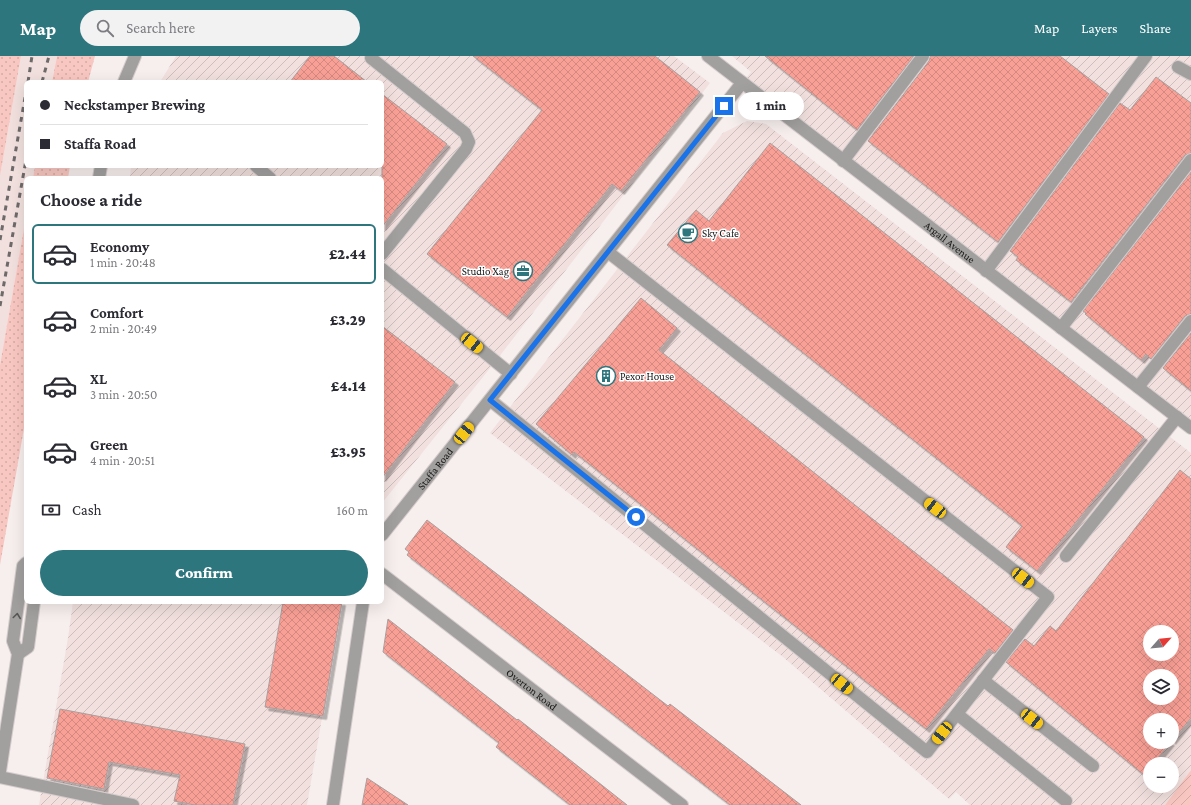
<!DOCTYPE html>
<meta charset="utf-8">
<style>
body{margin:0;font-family:"Crimson Pro",serif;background:#f2f2f3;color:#2b2b33;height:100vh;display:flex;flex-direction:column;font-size:15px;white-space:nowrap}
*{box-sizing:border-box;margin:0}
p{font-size:13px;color:#7c7c81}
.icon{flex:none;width:22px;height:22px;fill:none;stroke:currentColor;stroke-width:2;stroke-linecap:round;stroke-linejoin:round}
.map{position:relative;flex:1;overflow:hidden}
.panel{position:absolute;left:24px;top:120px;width:360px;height:428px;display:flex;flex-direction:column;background:#fff;border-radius:6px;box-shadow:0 4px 16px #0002}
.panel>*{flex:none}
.top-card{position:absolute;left:24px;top:24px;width:360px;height:88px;border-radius:6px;box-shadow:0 4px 16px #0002;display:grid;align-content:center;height:88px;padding:0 16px;background:#fff}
.needle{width:26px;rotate:63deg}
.controls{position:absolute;left:1143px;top:569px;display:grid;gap:8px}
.controls a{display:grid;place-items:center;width:36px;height:36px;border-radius:50%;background:#fff;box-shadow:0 4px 16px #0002;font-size:20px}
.end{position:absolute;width:18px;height:18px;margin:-9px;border:5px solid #1a73e8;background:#fff;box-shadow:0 0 0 2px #fff}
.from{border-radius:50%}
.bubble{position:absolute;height:28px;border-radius:14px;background:#fff;box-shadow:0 4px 16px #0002;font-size:13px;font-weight:800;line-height:28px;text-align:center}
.car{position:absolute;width:12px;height:24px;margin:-12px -6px;border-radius:5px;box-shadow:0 0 3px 1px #0007;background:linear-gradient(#f5c518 24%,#345 0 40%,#f5c518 0 76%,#345 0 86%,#f5c518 0)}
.top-card b{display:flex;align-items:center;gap:14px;height:38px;font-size:15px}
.top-card b+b{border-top:1px solid #e1e1e2}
.top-card i{width:10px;height:10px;background:#2b2b33}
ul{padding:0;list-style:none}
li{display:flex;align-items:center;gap:12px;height:60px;margin:0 8px 6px;padding:0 8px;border:2px solid transparent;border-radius:6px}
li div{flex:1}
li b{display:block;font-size:15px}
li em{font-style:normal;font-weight:800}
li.on{border-color:#2d767e}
li>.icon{width:36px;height:36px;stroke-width:1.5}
h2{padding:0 16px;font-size:18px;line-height:48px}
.pay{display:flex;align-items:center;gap:10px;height:44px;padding:0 16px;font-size:15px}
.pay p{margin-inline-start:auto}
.button{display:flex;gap:8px;margin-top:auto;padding:8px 16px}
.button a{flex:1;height:46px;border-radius:24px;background:#2d767e;color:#fff;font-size:16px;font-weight:800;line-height:46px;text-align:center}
header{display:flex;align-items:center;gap:24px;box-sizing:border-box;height:56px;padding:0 20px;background:#2d767e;color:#fff}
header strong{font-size:19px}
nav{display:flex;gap:22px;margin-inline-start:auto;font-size:14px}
.search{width:280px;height:36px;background:#f2f2f3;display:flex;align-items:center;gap:10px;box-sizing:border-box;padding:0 14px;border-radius:22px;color:#7c7c81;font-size:15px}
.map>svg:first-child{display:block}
.built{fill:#f1e0de}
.industrial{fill:url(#industrial-furrows);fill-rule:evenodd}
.grass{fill:url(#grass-dots)}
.garden{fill:url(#garden-furrows)}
.building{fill:url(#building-cross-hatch);stroke:#a7a09f;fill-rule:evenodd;filter:url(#shadow)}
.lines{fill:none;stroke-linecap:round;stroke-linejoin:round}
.minor-casing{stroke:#d4cccc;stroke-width:14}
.minor{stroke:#a29f9f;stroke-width:12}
.rail{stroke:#6f6a6a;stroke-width:3;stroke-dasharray:5 5;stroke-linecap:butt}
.oneway{stroke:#575454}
.route{stroke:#1a73e8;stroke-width:5}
.labels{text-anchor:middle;stroke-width:3;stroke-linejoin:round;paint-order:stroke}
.poi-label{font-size:11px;fill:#1a1717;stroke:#fff;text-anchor:start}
.street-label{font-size:11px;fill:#1a1717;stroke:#fff}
</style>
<header>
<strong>Map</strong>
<div class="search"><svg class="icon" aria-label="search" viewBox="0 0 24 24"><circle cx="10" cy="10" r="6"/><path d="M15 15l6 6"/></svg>Search here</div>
<nav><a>Map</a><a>Layers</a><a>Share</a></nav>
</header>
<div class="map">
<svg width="1191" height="749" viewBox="0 0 1191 749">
<defs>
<pattern id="industrial-furrows" width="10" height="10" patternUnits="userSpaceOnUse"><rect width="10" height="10" fill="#f1e0de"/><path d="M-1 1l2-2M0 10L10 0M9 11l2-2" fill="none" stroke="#cebfbe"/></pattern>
<pattern id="grass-dots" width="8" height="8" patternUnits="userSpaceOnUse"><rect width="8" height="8" fill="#f9c7c1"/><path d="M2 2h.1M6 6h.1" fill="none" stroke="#d5aaa5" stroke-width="1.8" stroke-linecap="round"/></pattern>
<pattern id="garden-furrows" width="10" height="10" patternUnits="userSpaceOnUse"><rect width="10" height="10" fill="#f9c7c1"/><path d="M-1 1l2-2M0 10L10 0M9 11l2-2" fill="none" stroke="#d5aaa5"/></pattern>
<pattern id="building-cross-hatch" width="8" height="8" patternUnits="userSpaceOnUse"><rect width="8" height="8" fill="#f9a096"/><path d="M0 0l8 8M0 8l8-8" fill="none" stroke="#d58981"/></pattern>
<filter id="shadow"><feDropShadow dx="3.5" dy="3.5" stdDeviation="0" flood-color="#0004"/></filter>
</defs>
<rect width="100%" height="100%" fill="#f7efee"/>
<path class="built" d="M21,0H57L52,26H26V110H35L33,122H26V161L0,309V120Z"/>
<g class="industrial">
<path d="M176,0H674L710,27L495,306L382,447V122H130L131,110H382V26H160Z"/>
<path d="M732,0H1191V372L742,27L751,16Z"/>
<path d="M747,65L766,68L1191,397V714L1165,749H970L956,736L949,743L783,601L490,377L723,77ZM1150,576H1172V598H1150ZM1150,620H1172V642H1150ZM1150,664H1172V686H1150ZM1150,708H1172V730H1150Z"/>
<path d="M73,546H342L307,749H39L68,582Z"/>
</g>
<g class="grass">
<path d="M0,0H21L0,120Z"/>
<path d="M57,0H95L88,26H52Z"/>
<path d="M35,110H70L68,122H33Z"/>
<path d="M26,161V361L0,509V309Z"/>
</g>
<path class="garden" d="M1191,714V749H1165Z"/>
<g class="building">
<path d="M310,0H334L367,26H290Z"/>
<path d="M473,0H655L700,36L621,135L612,128L507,261L427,198L542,54Z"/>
<path d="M765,0H914L857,74Z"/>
<path d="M930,0H1060L1109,38L998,186L868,85L929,5Z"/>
<path d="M1156,21L1191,47V97L1185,99L1071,246L1016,204L1018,201L1010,195L1120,47L1130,54Z"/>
<path d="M382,38L447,88L382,171Z"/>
<path d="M770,87L1144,381L1037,515L1006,491L1022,470L667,189L696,154L709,165Z"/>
<path d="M1191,116V258L1185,260L1151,303L1146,298L1141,304L1085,258L1086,257L1083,255Z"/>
<path d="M641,242L677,272L659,294L1013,574L995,597L989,593L926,673L574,396L572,399L536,368Z"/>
<path d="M382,270L455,326L382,422Z"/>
<path d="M1191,277V335L1163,312Z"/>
<path d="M1180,414L1191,423V662L1172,685V664H1150V686H1171L1153,708H1150V712L1144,719L1006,606L1025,583L1034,590L1050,570L1056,575ZM1150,576H1172V598H1150ZM1150,620H1172V642H1150Z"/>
<path d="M427,464L668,650L670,648L801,749H730L407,499L409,496L405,493Z"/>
<path d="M283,546H342L323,660L265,651Z"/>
<path d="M388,563L517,664L518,663L560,696L627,749H570L496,691L499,687L383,596Z"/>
<path d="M60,653L245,688L233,749H195L174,745L180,719L109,706L104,733L47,722Z"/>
<path d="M367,722L408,749H362Z"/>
</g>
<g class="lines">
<g class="minor-casing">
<g id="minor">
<path id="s1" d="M708,0L1191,372"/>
<path d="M371,2L465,77L469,86L466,93L382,198"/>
<path d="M1178,11L1191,18"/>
<path d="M124,26L135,0"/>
<path d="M843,105L923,0"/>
<path d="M256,110L270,122"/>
<path d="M99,122L101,110"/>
<path d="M382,213L511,318"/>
<path d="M986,215L1146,0"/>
<path d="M1061,272L1191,104"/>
<path d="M1138,331L1191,265"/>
<path d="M490,344L927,696L1048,541L608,196"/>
<path id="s2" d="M382,479L742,27"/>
<path d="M1066,500L1177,361"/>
<path id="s3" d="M382,518L682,749"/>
<path d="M18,598L28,591L34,546"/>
<path d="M983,624L1093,710"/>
<path d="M957,658L1066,745"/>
<path d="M0,715L18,598L13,585L23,510L26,507"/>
<path d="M0,721L133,749"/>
<path d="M333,749L363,546"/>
</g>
</g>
<use href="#minor" class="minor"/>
<g class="rail">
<path d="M28,26L32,0"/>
<path d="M42,26L49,0"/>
<path d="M0,184L26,36"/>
<path d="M0,250L26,104"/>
</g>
</g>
<defs><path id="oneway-chevron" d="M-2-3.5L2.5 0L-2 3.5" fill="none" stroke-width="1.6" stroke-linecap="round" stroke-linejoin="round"/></defs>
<use class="oneway" href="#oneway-chevron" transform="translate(17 560) rotate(-82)"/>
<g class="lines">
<path class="route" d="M636,461L490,344L724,50"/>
</g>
<defs>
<g id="cafe-ring" transform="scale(1)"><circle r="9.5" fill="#fff" stroke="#2d767e" stroke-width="1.5"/><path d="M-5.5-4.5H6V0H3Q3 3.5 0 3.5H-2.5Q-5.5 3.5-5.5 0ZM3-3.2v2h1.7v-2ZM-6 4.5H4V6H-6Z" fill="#2d767e"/></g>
<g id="office-ring" transform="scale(1)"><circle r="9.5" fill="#fff" stroke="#2d767e" stroke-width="1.5"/><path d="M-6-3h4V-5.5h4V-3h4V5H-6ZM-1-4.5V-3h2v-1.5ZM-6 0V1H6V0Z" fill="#2d767e"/></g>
<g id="building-ring" transform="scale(1)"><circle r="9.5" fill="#fff" stroke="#2d767e" stroke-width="1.5"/><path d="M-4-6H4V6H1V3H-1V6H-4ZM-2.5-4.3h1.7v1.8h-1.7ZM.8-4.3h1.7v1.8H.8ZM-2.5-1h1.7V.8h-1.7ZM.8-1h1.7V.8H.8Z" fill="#2d767e"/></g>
</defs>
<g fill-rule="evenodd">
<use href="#cafe-ring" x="688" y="177"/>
<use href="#office-ring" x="523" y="215"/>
<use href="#building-ring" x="606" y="320"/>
</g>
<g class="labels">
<g class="poi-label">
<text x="702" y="181">Sky Cafe</text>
<text x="509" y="219" text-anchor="end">Studio Xag</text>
<text x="620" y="324">Pexor House</text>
</g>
<g class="street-label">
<text dy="4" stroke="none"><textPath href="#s1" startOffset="305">Argall Avenue</textPath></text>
<text dy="4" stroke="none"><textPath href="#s2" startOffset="85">Staffa Road</textPath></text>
<text dy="4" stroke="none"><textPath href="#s3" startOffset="189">Overton Road</textPath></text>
</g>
</g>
</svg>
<div class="controls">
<a><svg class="needle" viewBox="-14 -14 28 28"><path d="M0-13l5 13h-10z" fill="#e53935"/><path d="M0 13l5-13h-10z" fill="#7c7c81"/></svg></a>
<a><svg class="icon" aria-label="layers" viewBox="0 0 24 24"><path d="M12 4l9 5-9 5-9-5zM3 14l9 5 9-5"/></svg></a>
<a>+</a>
<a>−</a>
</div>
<i class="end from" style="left:636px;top:461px"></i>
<i class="end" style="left:724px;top:50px"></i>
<div class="bubble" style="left:738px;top:36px;width:66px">1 min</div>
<i class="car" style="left:472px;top:287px;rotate:129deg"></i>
<i class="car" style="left:464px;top:377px;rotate:39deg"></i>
<i class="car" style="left:935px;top:452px;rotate:308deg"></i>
<i class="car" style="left:1023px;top:522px;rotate:128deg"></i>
<i class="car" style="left:842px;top:628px;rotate:129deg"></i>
<i class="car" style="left:1032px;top:663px;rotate:128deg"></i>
<i class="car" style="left:942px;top:677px;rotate:218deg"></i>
<div class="top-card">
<b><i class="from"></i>Neckstamper Brewing</b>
<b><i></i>Staffa Road</b>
</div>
<section class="panel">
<h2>Choose a ride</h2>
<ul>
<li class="on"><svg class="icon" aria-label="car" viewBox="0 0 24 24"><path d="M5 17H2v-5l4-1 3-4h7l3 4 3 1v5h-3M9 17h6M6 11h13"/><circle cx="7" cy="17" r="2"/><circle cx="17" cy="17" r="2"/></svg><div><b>Economy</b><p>1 min · 20:48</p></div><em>£2.44</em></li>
<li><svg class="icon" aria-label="car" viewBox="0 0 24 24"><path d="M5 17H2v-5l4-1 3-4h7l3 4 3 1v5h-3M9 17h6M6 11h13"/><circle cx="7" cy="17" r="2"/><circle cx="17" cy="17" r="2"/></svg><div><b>Comfort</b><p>2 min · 20:49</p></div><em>£3.29</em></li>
<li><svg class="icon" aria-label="car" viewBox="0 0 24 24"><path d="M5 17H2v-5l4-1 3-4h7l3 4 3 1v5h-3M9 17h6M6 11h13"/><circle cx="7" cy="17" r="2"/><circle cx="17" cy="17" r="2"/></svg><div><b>XL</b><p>3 min · 20:50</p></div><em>£4.14</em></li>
<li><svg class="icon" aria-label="car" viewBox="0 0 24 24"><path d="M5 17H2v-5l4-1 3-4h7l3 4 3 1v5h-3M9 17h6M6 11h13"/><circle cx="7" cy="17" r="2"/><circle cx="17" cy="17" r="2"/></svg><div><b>Green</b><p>4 min · 20:51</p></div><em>£3.95</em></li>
</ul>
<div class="pay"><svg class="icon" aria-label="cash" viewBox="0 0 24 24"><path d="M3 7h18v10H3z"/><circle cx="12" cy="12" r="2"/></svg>Cash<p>160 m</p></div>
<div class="button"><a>Confirm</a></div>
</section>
</div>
